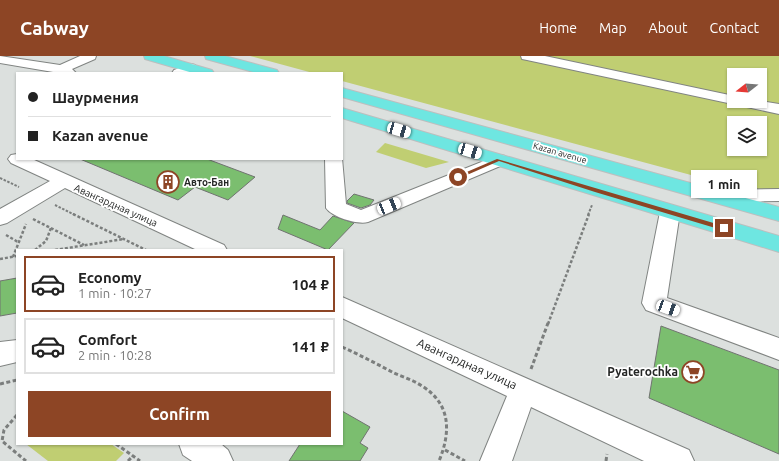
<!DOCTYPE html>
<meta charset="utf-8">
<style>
body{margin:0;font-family:Ubuntu,sans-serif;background:#f2f2f2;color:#222;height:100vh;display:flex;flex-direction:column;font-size:15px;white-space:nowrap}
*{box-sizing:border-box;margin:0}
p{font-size:13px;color:#767676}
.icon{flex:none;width:22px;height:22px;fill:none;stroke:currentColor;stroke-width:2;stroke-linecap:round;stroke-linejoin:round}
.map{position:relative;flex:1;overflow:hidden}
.sheet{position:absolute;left:16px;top:193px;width:327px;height:196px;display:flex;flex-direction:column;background:#fff;border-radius:0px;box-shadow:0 1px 3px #0004}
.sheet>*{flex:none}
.banner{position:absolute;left:16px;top:16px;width:327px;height:88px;border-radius:0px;box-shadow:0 1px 3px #0004;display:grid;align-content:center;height:88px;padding:0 12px;background:#fff}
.needle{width:26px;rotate:253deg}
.controls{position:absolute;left:727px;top:12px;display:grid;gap:8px}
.controls a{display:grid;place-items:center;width:40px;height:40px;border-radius:0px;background:#fff;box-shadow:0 1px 3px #0004;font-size:20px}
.end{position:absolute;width:18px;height:18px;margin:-9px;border:5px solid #8d4525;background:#fff;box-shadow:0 0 0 2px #fff}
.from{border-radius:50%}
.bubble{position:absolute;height:28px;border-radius:0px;background:#fff;box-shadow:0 1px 3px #0004;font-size:13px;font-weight:700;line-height:28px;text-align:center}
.car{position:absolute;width:12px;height:24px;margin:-12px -6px;border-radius:5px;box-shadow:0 0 3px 1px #0007;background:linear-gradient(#fff 24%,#345 0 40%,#fff 0 76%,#345 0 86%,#fff 0)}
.banner b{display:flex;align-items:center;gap:14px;height:38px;font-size:15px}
.banner b+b{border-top:1px solid #e0e0e0}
.banner i{width:10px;height:10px;background:#222}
ul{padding:7px 0 0;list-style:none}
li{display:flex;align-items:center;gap:12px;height:56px;margin:0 8px 6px;padding:0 4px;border:2px solid #e0e0e0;border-radius:0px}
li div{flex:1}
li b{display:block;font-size:15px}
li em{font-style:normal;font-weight:700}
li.selected{border-color:#8d4525}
li>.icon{width:36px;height:36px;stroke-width:1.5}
.button{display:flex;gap:8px;margin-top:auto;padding:8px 12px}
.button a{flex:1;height:46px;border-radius:0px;background:#8d4525;color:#fff;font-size:16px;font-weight:700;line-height:46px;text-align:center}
header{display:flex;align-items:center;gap:24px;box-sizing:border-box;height:56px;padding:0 20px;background:#8d4525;color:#fff}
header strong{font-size:19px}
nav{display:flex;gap:22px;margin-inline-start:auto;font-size:14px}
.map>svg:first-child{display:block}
.green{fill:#c0ce72;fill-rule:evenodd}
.building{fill:#7bbe6f;stroke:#707370}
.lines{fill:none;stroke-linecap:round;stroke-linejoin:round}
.minor-casing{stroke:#808482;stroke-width:2}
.major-casing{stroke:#bdbebe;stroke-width:2}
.path-far2{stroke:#7b7e7d;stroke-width:2;stroke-dasharray:2.5 1.5;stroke-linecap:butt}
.path-far1{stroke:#7b7e7d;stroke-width:2.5;stroke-dasharray:3 2;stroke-linecap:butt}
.path{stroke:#7b7e7d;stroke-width:3;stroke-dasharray:4 2.5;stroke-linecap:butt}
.minor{fill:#fff;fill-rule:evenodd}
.major{fill:#6ee6e1;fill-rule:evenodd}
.route{fill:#8d4525}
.labels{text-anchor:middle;stroke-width:3.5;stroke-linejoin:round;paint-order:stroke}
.far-street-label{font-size:9px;fill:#242625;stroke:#fff}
.poi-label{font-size:10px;font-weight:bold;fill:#242625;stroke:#fff;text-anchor:start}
.street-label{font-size:10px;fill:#242625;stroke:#fff}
.near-street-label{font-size:12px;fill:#242625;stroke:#fff}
.near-poi-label{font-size:12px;font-weight:bold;fill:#242625;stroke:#fff;text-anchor:end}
</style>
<header>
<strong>Cabway</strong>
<nav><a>Home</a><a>Map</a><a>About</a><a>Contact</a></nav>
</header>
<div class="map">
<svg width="779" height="405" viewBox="0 0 779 405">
<rect width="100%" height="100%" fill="#dce0de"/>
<g class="green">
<path d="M250,0H779V133L771,134L743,133L342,25V17H313ZM734,19H760V45H734ZM734,67H760V93H734Z"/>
<path d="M385,87L449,106L426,112L376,96Z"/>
<path d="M26,388H111L124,397L116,405H48Z"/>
</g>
<g class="building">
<path d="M80,103H207L255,121L228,144L195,131L178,144Z"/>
<path d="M354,138L374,144L370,149L361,152L347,147V145Z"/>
<path d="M283,159L320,174L333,160L354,167L328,194L278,173Z"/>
<path d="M17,222V257L0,260V225Z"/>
<path d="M661,270L779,314V398L649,342Z"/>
<path d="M342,355L370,371L360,387L368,392L360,405H289L300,388H342Z"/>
</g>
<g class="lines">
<g class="minor-casing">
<g id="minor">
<path d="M0,0L60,9L80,0H96L95,3L72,13L76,17H59L0,7Z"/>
<path d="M521,0H545L734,40V45H760L779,48V58L527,4L522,3Z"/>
<path d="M190,8L195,9L197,12C191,19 181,17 172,17L174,14Z"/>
<path d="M17,98V103H32L224,189L227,194H197L65,132L7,167L0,169V153L50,125L11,107L8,103L11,99Z"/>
<path d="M499,99L505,100L508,104L505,108L368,166C358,169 332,161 326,152L325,103L342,102L346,148L361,154Z"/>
<path d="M779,133V145L716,146L709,144L706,140L709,136L716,134Z"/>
<path d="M670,149L677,151L680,156L667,242L779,282V304L646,254L642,247L660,156L663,151Z"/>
<path d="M342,241L689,394L694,405H644L531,351L512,405H480L507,340L342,262Z"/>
<path d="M17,284V306L0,310V286Z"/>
<path d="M179,388H221L228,394L233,405H192L183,399Z"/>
</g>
</g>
<g class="major-casing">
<g id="major">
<path d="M144,0H164L212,14L214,17H193L145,3Z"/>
<path d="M205,0H225L277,14L279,17H257L206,3Z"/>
<path d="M342,32L779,151V165L342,41Z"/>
<path d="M342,52L779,180V196L342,62Z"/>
</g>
</g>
<g class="path-far2">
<path d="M0,122L19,131"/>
<path d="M55,149L75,159"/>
<path d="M588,159L592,149"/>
</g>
<g class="path-far1">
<path d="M73,158L146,194"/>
<path d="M33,163L84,189"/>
<path d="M6,179L18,186"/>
<path d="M35,194L46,185L51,172"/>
<path d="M55,194L124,183"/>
<path d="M13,201L26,168"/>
<path d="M0,203L17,200"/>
<path d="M548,268L589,158"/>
</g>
<g class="path">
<path d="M342,291C360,299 377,308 394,317C403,321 413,324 422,330C451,348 451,376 439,405"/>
<path d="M531,313L548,267"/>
<path d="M0,328L17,324"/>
<path d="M17,359L4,374L2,385L26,405"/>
<path d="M116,388L140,405"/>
<path d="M445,394L465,405"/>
<path d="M128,405L133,400"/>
<path d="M606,405L607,398"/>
</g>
<use href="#minor" class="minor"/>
<use href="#major" class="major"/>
</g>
<path class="route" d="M497,103L727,171V172L722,174L595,136L499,105L460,122L455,121Z"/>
<defs>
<g id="building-ring" transform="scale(1.15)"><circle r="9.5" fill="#fff" stroke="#8d4525" stroke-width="1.5"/><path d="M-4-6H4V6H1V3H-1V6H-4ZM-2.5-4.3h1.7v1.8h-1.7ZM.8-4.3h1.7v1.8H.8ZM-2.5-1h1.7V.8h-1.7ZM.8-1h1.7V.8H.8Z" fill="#8d4525"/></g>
<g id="supermarket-ring" transform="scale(1.15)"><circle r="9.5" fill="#fff" stroke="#8d4525" stroke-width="1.5"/><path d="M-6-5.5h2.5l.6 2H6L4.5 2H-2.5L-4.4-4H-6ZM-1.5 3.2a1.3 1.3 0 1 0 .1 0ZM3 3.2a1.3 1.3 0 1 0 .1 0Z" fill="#8d4525"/></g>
</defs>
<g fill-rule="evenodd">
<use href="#building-ring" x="168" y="126"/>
<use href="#supermarket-ring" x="693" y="316"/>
</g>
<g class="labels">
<g class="far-street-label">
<text transform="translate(560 97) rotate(16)" y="3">Kazan avenue</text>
</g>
<g class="poi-label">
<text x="184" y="130">Авто-Бан</text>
</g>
<g class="street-label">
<text transform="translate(116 149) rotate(24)" y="4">Авангардная улица</text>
</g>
<g class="near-street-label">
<text transform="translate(467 308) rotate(24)" y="4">Авангардная улица</text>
</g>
<g class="near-poi-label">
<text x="678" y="320">Pyaterochka</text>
</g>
</g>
</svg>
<div class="controls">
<a><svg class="needle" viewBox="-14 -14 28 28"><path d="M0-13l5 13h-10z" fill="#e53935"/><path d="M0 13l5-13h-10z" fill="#767676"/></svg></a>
<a><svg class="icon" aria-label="layers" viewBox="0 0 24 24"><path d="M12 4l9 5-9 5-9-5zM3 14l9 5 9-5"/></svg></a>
</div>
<i class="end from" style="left:458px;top:121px"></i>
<i class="end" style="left:724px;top:172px"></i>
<div class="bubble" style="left:691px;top:114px;width:66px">1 min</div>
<i class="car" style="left:399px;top:74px;rotate:106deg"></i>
<i class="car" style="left:470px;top:95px;rotate:107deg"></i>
<i class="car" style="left:389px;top:150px;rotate:68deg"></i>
<i class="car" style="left:668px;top:252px;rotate:110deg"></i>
<div class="banner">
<b><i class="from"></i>Шаурмения</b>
<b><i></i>Kazan avenue</b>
</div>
<section class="sheet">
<ul>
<li class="selected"><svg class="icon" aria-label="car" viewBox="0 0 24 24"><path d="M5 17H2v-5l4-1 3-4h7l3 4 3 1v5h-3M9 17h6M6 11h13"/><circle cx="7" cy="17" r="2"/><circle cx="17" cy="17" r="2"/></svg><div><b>Economy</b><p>1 min · 10:27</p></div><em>104 ₽</em></li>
<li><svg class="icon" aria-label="car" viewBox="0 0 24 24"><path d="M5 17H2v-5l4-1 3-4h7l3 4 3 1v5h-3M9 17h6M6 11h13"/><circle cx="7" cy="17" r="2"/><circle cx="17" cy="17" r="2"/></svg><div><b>Comfort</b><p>2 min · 10:28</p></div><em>141 ₽</em></li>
</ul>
<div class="button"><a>Confirm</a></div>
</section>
</div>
